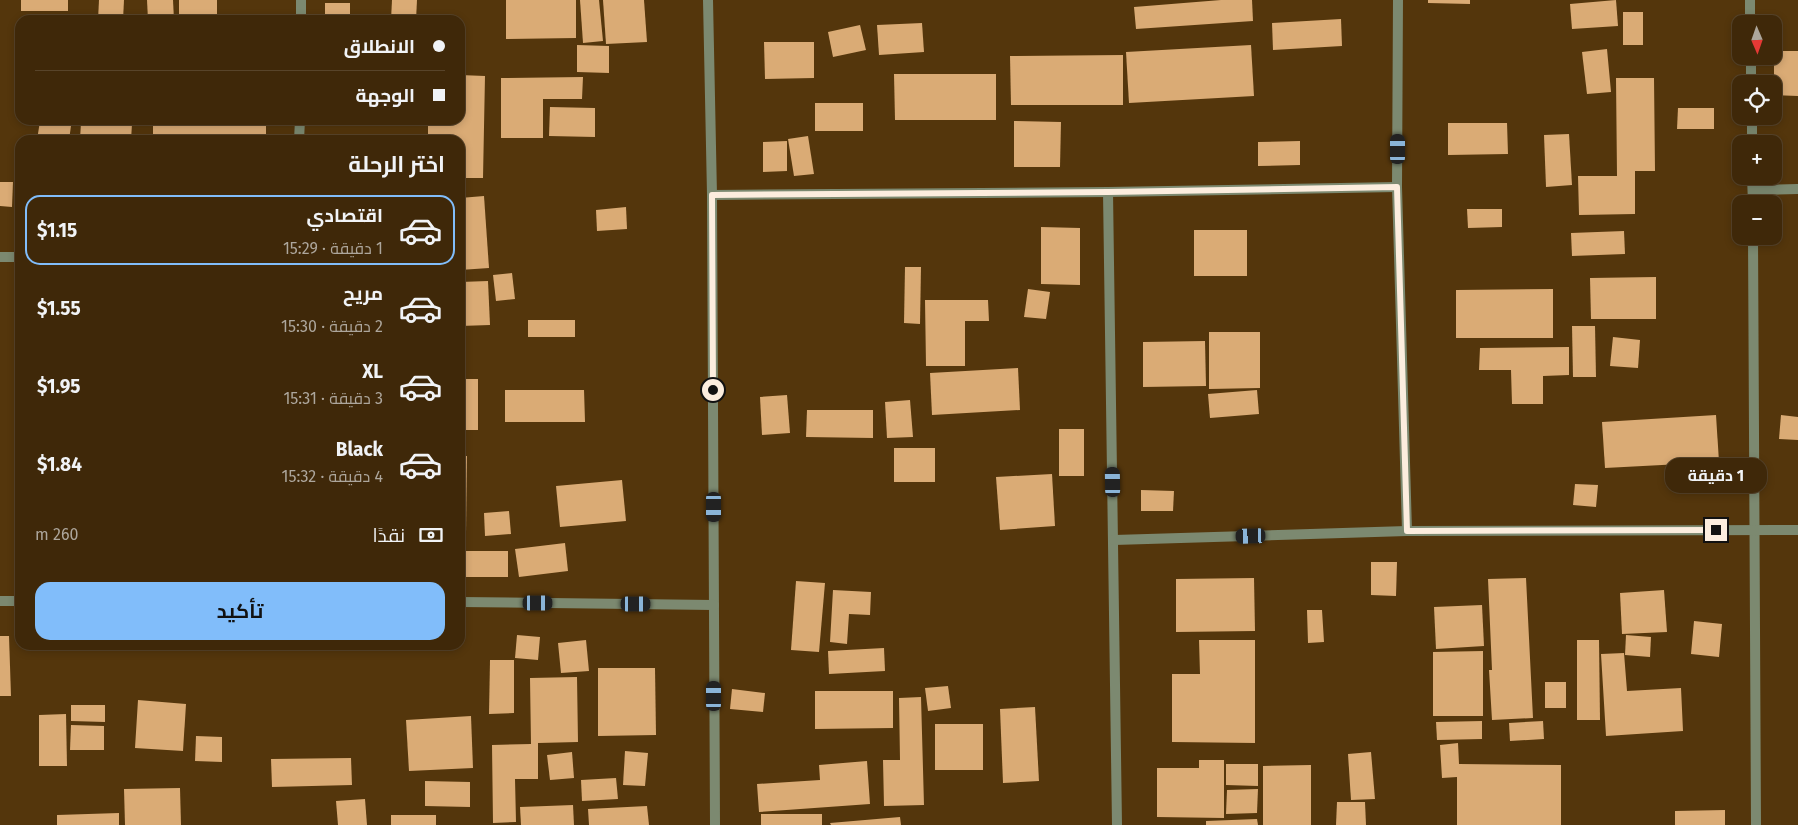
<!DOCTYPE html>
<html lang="ar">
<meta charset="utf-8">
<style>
body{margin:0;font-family:"Fira Sans",Cairo,sans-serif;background:#463012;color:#f1f3f6;direction:rtl;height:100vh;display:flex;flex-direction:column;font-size:19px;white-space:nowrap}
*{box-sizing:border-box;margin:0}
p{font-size:16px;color:#ada69c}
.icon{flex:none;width:28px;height:28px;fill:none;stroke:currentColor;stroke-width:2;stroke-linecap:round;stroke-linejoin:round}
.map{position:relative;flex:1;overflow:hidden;direction:ltr}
.details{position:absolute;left:15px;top:135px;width:450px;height:515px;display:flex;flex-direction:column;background:#3f2809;border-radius:15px;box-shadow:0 2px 8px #0003,0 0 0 1px #58442a;direction:rtl}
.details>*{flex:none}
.hud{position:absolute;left:15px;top:15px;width:450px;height:110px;border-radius:15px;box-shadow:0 2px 8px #0003,0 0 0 1px #58442a;direction:rtl;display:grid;align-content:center;height:110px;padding:0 20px;background:#3f2809}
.needle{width:32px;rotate:178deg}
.controls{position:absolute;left:1732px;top:15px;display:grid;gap:10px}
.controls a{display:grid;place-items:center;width:50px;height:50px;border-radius:10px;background:#3f2809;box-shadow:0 2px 8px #0003,0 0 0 1px #58442a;font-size:25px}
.end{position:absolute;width:22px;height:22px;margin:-11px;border:6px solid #fcedde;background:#111;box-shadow:0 0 0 2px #111}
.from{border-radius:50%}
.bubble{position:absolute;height:35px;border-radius:15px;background:#3f2809;box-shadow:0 2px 8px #0003,0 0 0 1px #58442a;font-size:16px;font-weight:700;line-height:35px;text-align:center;direction:rtl}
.car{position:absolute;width:15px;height:30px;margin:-15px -8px;border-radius:6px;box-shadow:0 0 4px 1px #0007;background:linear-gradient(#222 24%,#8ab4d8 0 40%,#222 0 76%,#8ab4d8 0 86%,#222 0)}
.hud b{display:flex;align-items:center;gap:18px;height:48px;font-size:19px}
.hud b+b{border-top:1px solid #58442a}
.hud i{width:12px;height:12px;background:#f1f3f6}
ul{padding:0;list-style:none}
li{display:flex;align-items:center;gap:15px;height:70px;margin:0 10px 8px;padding:0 10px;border:2px solid transparent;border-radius:15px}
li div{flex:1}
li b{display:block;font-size:19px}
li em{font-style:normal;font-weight:700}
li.active{border-color:#81bdfa}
li>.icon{width:45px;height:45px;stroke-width:1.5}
h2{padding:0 20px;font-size:22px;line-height:60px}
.pay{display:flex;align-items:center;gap:12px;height:55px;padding:0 20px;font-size:19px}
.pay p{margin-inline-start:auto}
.primary-button{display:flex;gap:10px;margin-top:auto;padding:10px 20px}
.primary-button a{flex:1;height:58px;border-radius:15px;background:#81bdfa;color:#111;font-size:20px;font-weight:700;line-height:58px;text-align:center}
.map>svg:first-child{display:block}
.building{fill:#daab75}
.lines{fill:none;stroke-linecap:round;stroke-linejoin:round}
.minor{stroke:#7c8970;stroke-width:10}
.route{stroke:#fcedde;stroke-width:6}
</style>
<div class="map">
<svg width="1798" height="825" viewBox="0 0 1798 825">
<rect width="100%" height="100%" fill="#54360c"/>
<g class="building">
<rect x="21" y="0" width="47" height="11"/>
<path d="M99,0H124L123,20H98Z"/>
<path d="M147,0H173L174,20H148Z"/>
<rect x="179" y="0" width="38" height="20"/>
<path d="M392,0H417L416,20H391Z"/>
<path d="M506,0H576V38L506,39Z"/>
<path d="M580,0H599L603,41L583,43Z"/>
<path d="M603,0H644L647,42L606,44Z"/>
<path d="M1221,0H1252L1253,21L1136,29L1134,7Z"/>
<path d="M1428,0H1470V4L1428,3Z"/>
<path d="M1616,0L1618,26L1572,29L1570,4Z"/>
<rect x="325" y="3" width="25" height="17"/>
<rect x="1623" y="12" width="20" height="33"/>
<path d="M1341,19L1342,46L1273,50L1272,23Z"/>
<path d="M922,23L924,52L879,55L877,25Z"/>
<path d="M860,25L866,50L833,57L828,32Z"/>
<path d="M764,42H814V78L765,79Z"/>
<path d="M577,45L609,46V73L577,72Z"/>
<path d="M1251,45L1254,96L1129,103L1126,52Z"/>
<path d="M1607,49L1611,92L1587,94L1582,52Z"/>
<path d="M1774,51H1798V96L1774,95Z"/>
<path d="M1123,55V105H1011L1010,56Z"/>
<path d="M894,74H996V120H895Z"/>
<path d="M460,75L485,76L483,178H460V140H428V120H460Z"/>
<path d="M583,77L582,99H543V138H501V78Z"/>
<path d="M1616,78H1654L1655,171H1635V214L1579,215L1578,176H1617Z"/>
<rect x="815" y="103" width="48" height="28"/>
<path d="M550,107L595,108V137L549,136Z"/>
<path d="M1678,108H1714V129H1677Z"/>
<path d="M40,121L71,126L69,140H37Z"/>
<path d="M1014,121L1061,122L1060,167H1014Z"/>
<path d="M81,122L132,124L131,140H80Z"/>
<rect x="153" y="122" width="113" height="18"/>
<path d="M1448,123H1507L1508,154L1448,155Z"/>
<path d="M1569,134L1572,185L1546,187L1544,135Z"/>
<path d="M808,136L814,174L794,176L788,139Z"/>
<path d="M787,141V171L763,172V142Z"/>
<path d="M1300,141V165L1258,166V142Z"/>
<path d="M0,182H13L12,207L0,206Z"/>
<path d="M484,196L489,268L460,270V198Z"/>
<path d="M626,207L627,229L597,231L596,210Z"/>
<path d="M1467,209H1502V227L1468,228Z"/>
<path d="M1041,227L1080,228V285L1041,284Z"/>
<rect x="1194" y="230" width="53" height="46"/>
<path d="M1624,231L1625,254L1572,256L1571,233Z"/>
<path d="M905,267H921L920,324L904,323Z"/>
<path d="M512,273L515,299L496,301L493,275Z"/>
<path d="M1656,277V319H1591L1590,278Z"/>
<path d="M488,281L490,325L460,326V282Z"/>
<path d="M1028,289L1050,292L1046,319L1024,317Z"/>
<path d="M1553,289V338H1456V290Z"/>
<path d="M925,300H988L989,321H965V366H926Z"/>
<rect x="528" y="320" width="47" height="17"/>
<path d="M1572,326H1595L1596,377H1573Z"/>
<path d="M1209,332H1260V388L1209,389Z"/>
<path d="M1613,337L1640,340L1638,368L1610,366Z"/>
<path d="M1205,341L1206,386L1143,387V342Z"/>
<path d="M1569,347V375L1543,376V404H1512L1511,370H1479L1480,348Z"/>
<path d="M460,351H464L463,379H478V430H460Z"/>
<path d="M1018,368L1020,410L932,415L930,373Z"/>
<path d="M505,390H584L585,422H505Z"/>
<path d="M1257,390L1259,414L1210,418L1208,394Z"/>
<path d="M787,395L790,433L762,435L760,397Z"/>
<path d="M910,400L913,437L887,438L885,402Z"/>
<path d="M807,410H873V438L806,437Z"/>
<path d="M1716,415L1719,462L1605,468L1602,422Z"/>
<path d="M1781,415L1798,417V440L1779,439Z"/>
<rect x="1059" y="429" width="25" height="47"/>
<rect x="894" y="448" width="41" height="34"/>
<path d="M460,456H467L466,534H460Z"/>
<path d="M1052,474L1055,526L1000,530L996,477Z"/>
<path d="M622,480L626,521L560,527L556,486Z"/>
<path d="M1575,484L1598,485L1596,507L1573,505Z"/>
<path d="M1141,490L1174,491L1173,511H1141Z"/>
<path d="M509,511L511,534L485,536L484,513Z"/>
<path d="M565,543L568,571L519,577L515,549Z"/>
<rect x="460" y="551" width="48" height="26"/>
<path d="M1371,562H1397L1396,596L1371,595Z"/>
<path d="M1254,578L1255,631L1176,632V579Z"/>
<path d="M1526,578L1533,718L1492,720L1489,670H1492L1488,579Z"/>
<path d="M796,581L825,583L819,652L791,650Z"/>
<path d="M833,590L871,592L870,615L849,614L847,644L830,642Z"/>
<path d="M1664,590L1667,632L1622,634L1620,593Z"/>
<path d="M1482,605L1484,646L1436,649L1434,607Z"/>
<path d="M1307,610H1322L1324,642L1308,643Z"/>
<path d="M1694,621L1722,624L1719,657L1691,654Z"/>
<path d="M517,635L540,637L538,660L515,658Z"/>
<path d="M1626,635L1651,637L1650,657L1625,655Z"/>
<path d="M0,636H9L11,696H0Z"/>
<path d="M586,640L589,671L561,673L558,643Z"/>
<path d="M1199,640H1255V743L1172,742V674H1200Z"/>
<path d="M1577,640H1599L1600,720H1577Z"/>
<path d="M884,648L885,671L829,674L828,651Z"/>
<path d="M1483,651V716H1433V652Z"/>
<path d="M1624,653L1627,691L1681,688L1683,731L1606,736L1601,654Z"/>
<path d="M490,660H514V713L489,714Z"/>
<path d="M598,668H655L656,735L598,736Z"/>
<path d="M577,677L578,742L538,743V779H515L516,822L493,823L492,745L531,744L530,678Z"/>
<rect x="1545" y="682" width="21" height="26"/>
<path d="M948,686L951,708L928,711L925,688Z"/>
<path d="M732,689L765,693L763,712L730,709Z"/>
<path d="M815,691H893V728L815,729Z"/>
<path d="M921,697L924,805L884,806L883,760H900L899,698Z"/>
<path d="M138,700L186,704L183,751L135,748Z"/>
<path d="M71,705H105V722L71,721Z"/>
<path d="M1035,707L1039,781L1003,783L1000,709Z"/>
<path d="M66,714L67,766H39V715Z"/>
<path d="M471,716L473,768L409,771L406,720Z"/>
<path d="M1482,721V739L1437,740L1436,722Z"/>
<path d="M1543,721L1544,739L1510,741L1509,723Z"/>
<rect x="935" y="724" width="48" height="46"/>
<path d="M71,725L104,726V750H70Z"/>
<path d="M196,736L222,737V762L195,761Z"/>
<path d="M1458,743L1459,764L1561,765V825H1457V777L1442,778L1440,745Z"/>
<path d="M625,751L648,753L645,786L623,785Z"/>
<path d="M572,752L574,778L550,780L547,755Z"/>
<path d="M1371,752L1375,799L1351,800L1348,754Z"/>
<path d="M351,758L352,785L272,787L271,759Z"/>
<path d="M1199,760H1224V818L1157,817V768H1199Z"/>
<path d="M867,761L870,804L759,812L757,784L820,780L819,765Z"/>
<path d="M1226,764H1258V786L1226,785Z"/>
<path d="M1311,765V825H1263V766Z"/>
<path d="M616,778L618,799L582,801L581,780Z"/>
<path d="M425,781L470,782V807L425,806Z"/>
<path d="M180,788L181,825H125L124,789Z"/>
<path d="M1258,789L1257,813L1226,814L1227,790Z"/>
<path d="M365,799L367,825H338L336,801Z"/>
<path d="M1337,802H1365L1366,825H1336Z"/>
<path d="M573,805L574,825H521L520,807Z"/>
<path d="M647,806L649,825H589L588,809Z"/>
<path d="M1725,810V825H1675V811Z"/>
<path d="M119,813V825H57V815Z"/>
<rect x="761" y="814" width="61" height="11"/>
<rect x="391" y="815" width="45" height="10"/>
<path d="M900,817L901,825H831L830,823Z"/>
<path d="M1257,819L1258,825H1206V821Z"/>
</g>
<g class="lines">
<g class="minor">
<path d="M708,0L712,195L715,825"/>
<path d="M1398,0L1397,187L1407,531"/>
<path d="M1750,0V24"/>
<path d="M301,20V0"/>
<path d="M1751,56V84"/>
<path d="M1752,116V144"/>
<path d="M299,140L300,120"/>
<path d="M1752,176L1753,204"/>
<path d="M1753,190L1798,189"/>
<path d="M1108,192L1117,825"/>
<path d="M712,195L1108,192L1397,187"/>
<path d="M1753,236L1756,825"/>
<path d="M0,257H20"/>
<path d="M1114,540L1407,531L1798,530"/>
<path d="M0,601H20"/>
<path d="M460,602L714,605"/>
</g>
</g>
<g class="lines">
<path class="route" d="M713,390L712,195L1108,192L1397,187L1407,531L1716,530"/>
</g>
</svg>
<div class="controls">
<a><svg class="needle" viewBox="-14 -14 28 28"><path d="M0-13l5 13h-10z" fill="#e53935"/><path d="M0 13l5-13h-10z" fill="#ada69c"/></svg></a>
<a><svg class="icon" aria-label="locate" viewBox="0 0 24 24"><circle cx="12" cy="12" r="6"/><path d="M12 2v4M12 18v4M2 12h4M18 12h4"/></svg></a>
<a>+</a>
<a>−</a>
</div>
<i class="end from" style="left:713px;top:390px"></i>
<i class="end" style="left:1716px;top:530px"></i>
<div class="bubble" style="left:1665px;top:458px;width:102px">1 دقيقة</div>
<i class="car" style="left:1398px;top:149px;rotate:0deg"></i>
<i class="car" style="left:1113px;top:482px;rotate:359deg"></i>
<i class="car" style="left:714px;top:507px;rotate:180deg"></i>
<i class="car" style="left:1251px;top:536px;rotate:268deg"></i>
<i class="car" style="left:538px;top:603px;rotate:90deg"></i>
<i class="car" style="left:636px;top:604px;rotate:90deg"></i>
<i class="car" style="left:714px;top:696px;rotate:0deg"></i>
<div class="hud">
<b><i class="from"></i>الانطلاق</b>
<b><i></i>الوجهة</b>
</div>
<section class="details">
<h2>اختر الرحلة</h2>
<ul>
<li class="active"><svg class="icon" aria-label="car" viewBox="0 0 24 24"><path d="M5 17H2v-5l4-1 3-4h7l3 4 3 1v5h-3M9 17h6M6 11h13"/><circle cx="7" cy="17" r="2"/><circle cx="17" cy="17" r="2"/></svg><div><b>اقتصادي</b><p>1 دقيقة · 15:29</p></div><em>$1.15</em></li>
<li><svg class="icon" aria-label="car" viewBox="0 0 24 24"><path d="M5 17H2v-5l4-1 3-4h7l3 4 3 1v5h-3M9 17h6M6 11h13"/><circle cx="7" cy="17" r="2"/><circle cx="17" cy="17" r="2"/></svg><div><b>مريح</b><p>2 دقيقة · 15:30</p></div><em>$1.55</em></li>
<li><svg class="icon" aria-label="car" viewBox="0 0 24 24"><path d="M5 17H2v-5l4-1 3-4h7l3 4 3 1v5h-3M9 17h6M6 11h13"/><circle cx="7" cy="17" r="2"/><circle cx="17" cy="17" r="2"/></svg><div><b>XL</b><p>3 دقيقة · 15:31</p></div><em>$1.95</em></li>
<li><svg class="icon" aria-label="car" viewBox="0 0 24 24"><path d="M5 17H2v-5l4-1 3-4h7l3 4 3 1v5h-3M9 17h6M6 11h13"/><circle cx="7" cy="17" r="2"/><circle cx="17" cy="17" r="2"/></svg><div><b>Black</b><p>4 دقيقة · 15:32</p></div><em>$1.84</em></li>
</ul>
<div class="pay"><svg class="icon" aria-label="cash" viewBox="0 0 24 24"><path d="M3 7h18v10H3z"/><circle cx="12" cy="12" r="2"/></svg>نقدًا<p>260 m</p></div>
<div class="primary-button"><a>تأكيد</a></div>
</section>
</div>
